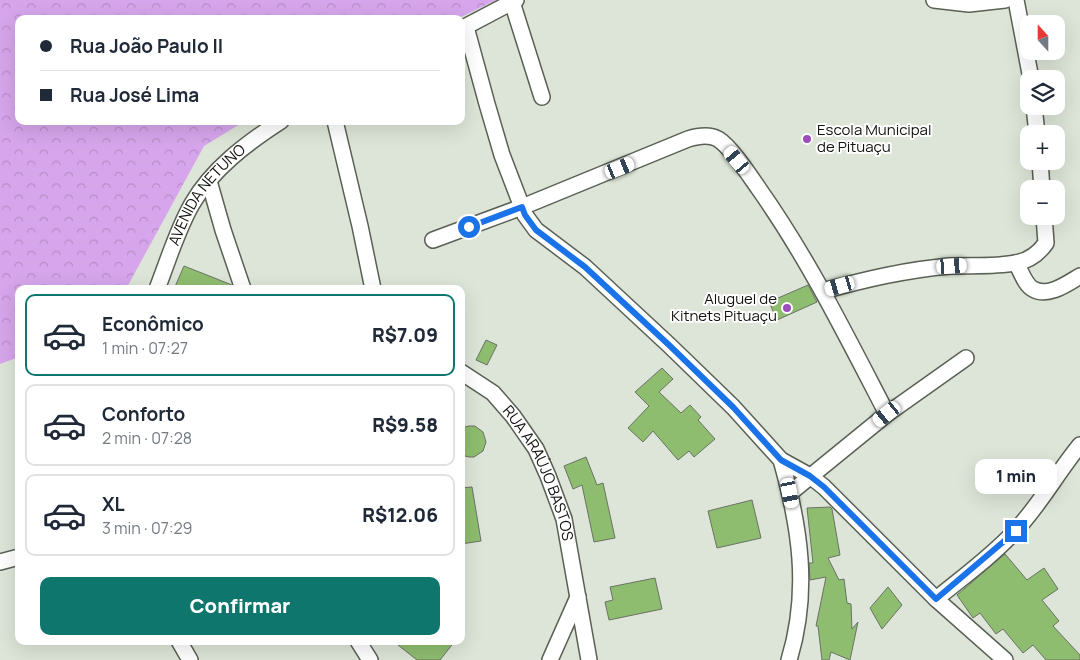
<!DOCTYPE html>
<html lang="pt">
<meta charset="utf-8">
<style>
body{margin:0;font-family:Manrope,sans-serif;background:#f2f2f3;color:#1f2937;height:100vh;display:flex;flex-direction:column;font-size:19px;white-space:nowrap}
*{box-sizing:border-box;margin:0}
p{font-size:16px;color:#747a83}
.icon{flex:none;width:28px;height:28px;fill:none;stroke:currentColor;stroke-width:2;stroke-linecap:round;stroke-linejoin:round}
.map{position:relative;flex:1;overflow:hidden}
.details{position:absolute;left:15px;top:285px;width:450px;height:360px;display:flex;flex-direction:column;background:#fff;border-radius:10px;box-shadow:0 5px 20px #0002}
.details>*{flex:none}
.banner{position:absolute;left:15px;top:15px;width:450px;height:110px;border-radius:10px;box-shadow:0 5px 20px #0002;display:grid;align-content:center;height:110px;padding:0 25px;background:#fff}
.needle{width:32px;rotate:339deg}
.fabs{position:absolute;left:1020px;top:15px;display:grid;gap:10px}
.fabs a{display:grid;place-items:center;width:45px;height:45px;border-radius:10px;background:#fff;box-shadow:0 5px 20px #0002;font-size:25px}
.end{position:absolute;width:22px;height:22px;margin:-11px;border:6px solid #1a73e8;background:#fff;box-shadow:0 0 0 2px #fff}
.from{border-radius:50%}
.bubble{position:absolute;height:35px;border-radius:10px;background:#fff;box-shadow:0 5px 20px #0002;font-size:16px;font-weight:800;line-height:35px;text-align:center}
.car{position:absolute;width:15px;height:30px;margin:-15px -8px;border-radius:6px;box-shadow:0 0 4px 1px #0007;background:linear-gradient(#fff 24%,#345 0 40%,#fff 0 76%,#345 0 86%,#fff 0)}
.banner b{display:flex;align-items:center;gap:18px;height:48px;font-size:19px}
.banner b+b{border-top:1px solid #e0e1e3}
.banner i{width:12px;height:12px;background:#1f2937}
ul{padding:9px 0 0;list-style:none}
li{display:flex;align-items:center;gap:15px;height:82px;margin:0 10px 8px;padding:0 15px;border:2px solid #e0e1e3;border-radius:10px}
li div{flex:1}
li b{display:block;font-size:19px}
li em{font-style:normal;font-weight:800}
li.selected{border-color:#0f766e}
li>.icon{width:45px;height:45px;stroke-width:1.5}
.cta{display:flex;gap:10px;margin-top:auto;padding:10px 25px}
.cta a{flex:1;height:58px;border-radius:10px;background:#0f766e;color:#fff;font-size:20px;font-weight:800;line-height:58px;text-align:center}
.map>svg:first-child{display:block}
.forest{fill:url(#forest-crowns)}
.building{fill:#8ebd6f;stroke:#6a7265}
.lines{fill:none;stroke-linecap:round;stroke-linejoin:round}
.minor-casing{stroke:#596054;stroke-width:18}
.minor{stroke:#fff;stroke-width:15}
.route{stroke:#1a73e8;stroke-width:6}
.poi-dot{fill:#9e4dbd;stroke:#fff;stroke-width:2}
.labels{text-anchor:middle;stroke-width:4;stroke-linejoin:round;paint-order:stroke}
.poi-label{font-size:15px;fill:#10130e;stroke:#fff;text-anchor:start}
.street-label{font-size:15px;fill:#10130e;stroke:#fff}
</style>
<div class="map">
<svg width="1080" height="660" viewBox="0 0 1080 660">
<defs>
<pattern id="forest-crowns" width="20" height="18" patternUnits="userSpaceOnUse" patternTransform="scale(1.25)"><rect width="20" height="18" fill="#d6a5eb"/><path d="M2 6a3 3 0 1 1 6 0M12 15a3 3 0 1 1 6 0" fill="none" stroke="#b78dc8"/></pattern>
</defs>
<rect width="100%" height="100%" fill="#dce5d7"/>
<path class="forest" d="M0,0H496L457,19H19V121H245L204,146L126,289H19V357L0,364Z"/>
<g class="building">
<path d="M184,266L232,285L233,289H174Z"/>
<path d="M808,285L817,302L777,320L769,302Z"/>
<path d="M486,340L497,345L487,365L476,360Z"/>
<path d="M662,368L673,379L659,392L681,413L690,405L701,417L698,420L715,439L694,457L689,451L678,460L653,431L643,442L628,428L649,406L635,392Z"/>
<path d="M469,426H475L483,432L486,442L483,451L474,457H469L461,455V428Z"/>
<path d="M586,457L597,485L603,483L615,538L594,542L582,485L573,489L564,466Z"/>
<path d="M472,487L481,541L461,544V488Z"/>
<path d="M752,500L761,538L717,548L708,511Z"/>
<path d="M830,507L832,509L840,555L828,558L839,580L844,579L847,603L851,604L852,629L858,622L850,660L831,652L829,660H822L818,626H816L826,577L810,580L809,563H813L807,508Z"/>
<path d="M1005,554L1027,580L1044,568L1058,589L1042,600L1059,621L1053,626L1080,655V660H1046L1033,645L1023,653L1003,629L996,634L980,613L973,618L957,595Z"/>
<path d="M655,578L662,609L609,620L605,602L613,600L610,587Z"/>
<path d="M888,587L902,605L882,629L870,608Z"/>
<path d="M393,641H455L440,660H417Z"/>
</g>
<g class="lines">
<g class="minor-casing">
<g id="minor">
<path d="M934,0L969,4L1005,0"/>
<path d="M1016,0L1031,79"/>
<path d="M512,2L542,97"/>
<path d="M466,27L487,104L502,155L525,215L536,230L585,267L669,345L733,407L781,460L810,476L824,487L936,599L1005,660"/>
<path d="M461,29L516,0"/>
<path d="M1034,106L1037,134"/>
<path d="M335,121L360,226L373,289"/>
<path d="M1040,161L1042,189"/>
<path d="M209,181L223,230L243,289"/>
<path d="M433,240L522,207L688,139C698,136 709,134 718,139C731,147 750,176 759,189C809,260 847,337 887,414"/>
<path d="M1016,263C1021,271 1025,285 1033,289C1048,298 1068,283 1080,276"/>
<path id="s1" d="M157,289C168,261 177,230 192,204C212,169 247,143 281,121"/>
<path d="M823,291C867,279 905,270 950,266C972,265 994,267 1015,263C1029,261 1039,253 1046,243L1044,216"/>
<path id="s2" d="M461,372L493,393L513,416L536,449L548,476L564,519L589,660"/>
<path d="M781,460C800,527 810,591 789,660"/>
<path d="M790,493L887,414L966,358"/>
<path d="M0,562L19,557"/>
<path d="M936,599C963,577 992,556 1015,531C1040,505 1057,473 1080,445"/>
<path d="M179,641L190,660"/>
<path d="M358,641L370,660"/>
<path d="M550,660L578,597"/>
</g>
</g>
<use href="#minor" class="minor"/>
</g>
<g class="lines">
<path class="route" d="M469,227L522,207L525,215L536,230L585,267L669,345L733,407L781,460L810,476L824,487L936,599L1016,531"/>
</g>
<g class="poi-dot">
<circle cx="807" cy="139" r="5"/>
<circle cx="787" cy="308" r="5"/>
</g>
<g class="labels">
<g class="poi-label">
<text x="817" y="135">Escola Municipal<tspan x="817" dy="17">de Pituaçu</tspan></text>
<text x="777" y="304" text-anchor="end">Aluguel de<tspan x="777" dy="17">Kitnets Pituaçu</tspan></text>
</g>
<g class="street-label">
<text dy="5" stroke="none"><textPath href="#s1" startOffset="108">AVENIDA NETUNO</textPath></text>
<text dy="5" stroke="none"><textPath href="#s2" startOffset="132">RUA ARAÚJO BASTOS</textPath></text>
</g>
</g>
</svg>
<div class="fabs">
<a><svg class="needle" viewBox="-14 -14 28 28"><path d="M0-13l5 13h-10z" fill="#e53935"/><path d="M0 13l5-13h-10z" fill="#747a83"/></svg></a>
<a><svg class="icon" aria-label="layers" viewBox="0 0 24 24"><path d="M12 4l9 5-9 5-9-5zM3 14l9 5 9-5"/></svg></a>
<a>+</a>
<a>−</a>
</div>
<i class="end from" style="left:469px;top:227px"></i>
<i class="end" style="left:1016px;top:531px"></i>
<div class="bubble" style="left:975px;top:459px;width:82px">1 min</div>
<i class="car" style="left:737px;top:160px;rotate:320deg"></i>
<i class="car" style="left:620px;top:168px;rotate:68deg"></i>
<i class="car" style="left:952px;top:266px;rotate:87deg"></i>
<i class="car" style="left:840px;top:286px;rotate:254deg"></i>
<i class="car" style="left:887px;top:414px;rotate:231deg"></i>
<i class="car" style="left:790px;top:493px;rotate:169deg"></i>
<div class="banner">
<b><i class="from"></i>Rua João Paulo II</b>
<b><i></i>Rua José Lima</b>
</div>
<section class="details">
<ul>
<li class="selected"><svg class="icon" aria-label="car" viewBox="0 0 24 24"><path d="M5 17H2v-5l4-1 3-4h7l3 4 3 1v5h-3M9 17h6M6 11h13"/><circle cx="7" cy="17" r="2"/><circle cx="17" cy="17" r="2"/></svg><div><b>Econômico</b><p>1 min · 07:27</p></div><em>R$7.09</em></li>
<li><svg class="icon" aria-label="car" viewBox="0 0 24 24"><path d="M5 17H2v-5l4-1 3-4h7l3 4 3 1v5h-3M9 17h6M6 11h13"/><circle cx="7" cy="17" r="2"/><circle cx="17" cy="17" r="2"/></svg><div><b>Conforto</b><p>2 min · 07:28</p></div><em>R$9.58</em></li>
<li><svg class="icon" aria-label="car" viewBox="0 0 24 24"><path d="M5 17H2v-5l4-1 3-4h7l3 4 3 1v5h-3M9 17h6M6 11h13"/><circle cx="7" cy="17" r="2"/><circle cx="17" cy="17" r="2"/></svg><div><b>XL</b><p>3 min · 07:29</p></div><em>R$12.06</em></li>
</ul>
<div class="cta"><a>Confirmar</a></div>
</section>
</div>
